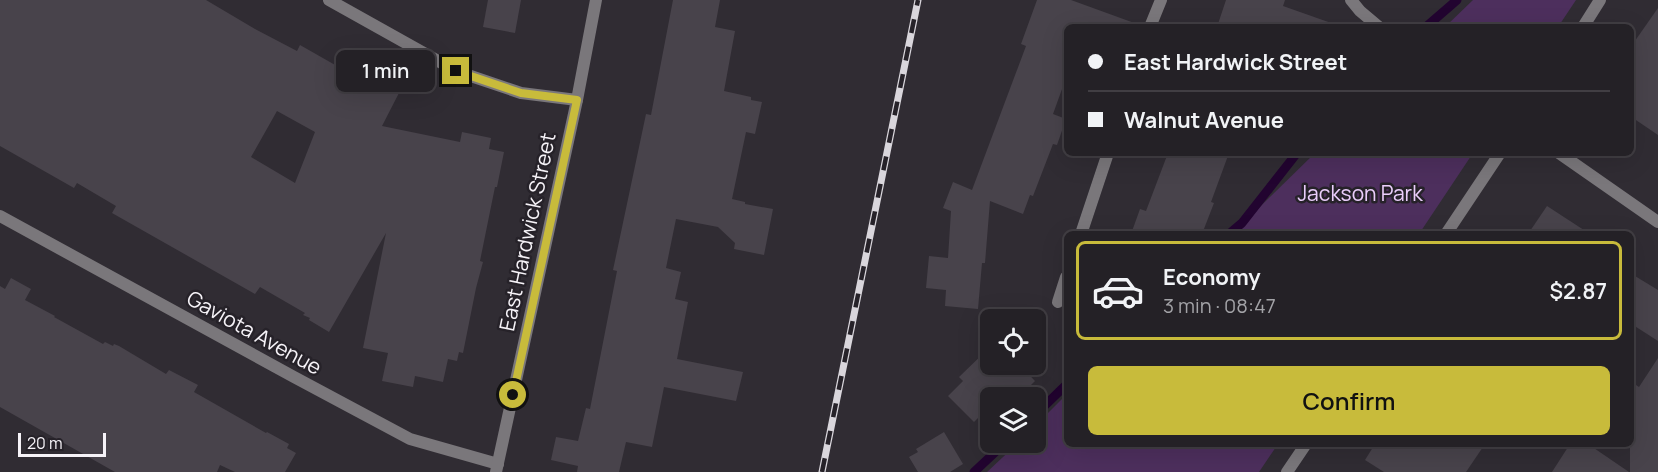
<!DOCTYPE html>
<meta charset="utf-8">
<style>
body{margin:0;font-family:Manrope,sans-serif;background:#302e32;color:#f1f3f6;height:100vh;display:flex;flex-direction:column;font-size:22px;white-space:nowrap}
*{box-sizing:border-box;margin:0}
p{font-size:20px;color:#a3a3a7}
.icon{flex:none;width:33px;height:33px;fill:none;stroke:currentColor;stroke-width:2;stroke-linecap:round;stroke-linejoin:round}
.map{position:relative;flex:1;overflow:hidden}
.side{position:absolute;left:1064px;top:231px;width:570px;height:216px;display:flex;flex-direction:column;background:#242126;border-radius:9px;box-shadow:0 6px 24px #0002,0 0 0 2px #413e43}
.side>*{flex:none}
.banner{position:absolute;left:1064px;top:24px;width:570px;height:132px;border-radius:9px;box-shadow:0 6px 24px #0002,0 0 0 2px #413e43;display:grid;align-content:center;height:132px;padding:0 24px;background:#242126}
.tools{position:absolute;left:980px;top:309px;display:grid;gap:12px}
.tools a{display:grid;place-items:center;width:66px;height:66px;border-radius:9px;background:#242126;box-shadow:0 6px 24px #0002,0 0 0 2px #413e43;font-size:30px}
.scale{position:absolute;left:18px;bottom:15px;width:88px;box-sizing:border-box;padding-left:6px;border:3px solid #f6f3f8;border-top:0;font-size:16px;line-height:21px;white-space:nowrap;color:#f6f3f8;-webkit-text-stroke:4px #262229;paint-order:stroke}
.end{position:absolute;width:27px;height:27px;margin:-14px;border:8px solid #c8bb3b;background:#111;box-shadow:0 0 0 3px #111}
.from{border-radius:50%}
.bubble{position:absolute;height:42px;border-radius:9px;background:#242126;box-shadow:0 6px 24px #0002,0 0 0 2px #413e43;font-size:20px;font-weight:600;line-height:42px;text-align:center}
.banner b{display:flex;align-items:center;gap:21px;height:57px;font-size:22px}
.banner b+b{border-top:2px solid #413e43}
.banner i{width:15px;height:15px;background:#f1f3f6}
ul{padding:10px 0 0;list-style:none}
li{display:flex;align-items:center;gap:18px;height:99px;margin:0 12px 9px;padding:0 12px;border:3px solid transparent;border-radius:9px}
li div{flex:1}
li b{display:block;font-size:22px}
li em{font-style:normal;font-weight:600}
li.active{border-color:#c8bb3b}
li>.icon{width:54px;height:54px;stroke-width:1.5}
.button{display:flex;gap:12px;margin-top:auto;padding:12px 24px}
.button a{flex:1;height:69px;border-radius:9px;background:#c8bb3b;color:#111;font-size:24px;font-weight:600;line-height:69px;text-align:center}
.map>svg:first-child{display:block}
.green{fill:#4d2f5d}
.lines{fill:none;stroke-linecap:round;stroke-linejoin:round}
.stream{stroke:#220430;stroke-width:9}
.building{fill:#48434b;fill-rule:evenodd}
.street{stroke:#7a777b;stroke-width:12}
.rail-casing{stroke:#d9d6dc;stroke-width:7}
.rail{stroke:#262229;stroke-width:4.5;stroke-dasharray:14;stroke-linecap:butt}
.route{stroke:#c8bb3b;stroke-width:8}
.labels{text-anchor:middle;stroke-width:5;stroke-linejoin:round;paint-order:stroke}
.park-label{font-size:21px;fill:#ebcefc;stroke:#262229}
.street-label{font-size:21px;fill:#f6f3f8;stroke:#262229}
</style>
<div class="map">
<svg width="1658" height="472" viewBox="0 0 1658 472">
<rect width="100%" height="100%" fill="#302c33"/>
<g class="green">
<path d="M1473,0H1576L1558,27H1445Z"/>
<path d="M1315,153H1473L1419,234H1232Z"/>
<path d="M1066,395V444H1278L1259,472H987L1018,443L1035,442V426Z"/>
</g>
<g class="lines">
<g class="stream">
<path d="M1427,26L1457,0"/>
<path d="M1229,234L1242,223L1297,153"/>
<path d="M1035,415L1066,385"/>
<path d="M974,472L1006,442"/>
</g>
</g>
<g class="building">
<path d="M0,0H206L255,29L297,51L300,45L358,78L362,71L400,91L382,126L460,142L462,132L491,138L489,149L504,152L497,187H495L480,261L483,262L476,288L463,353L459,352L457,361L448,359L443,382L415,376L413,387L382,381L388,353L363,348L386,233L329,332L309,320L310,318L303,315L305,313L260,287L255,294L112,213L116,206L77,183L74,188L0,146ZM277,111L315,132L295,183L251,157Z"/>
<path d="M488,0H521L515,33L483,27Z"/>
<path d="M673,0H720L715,27L735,31L724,91L751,97V100L762,102L755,134L746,132L732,199L745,202V204L773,209L764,255L734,249L735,243L718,227L676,219L666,268L681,272L675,299L688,302L677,359L743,372L736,401L664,387L652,447L626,442L619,472H577L578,466L551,460L556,437L578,441L586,408L590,409L617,271L613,270L646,114L651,115Z"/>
<path d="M1037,0H1071L1137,24L1136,27H1066V78L1053,114L1066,119L1057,145L1053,144L1033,196L1030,195L1023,214L990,201L985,263H982L978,309L945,306L946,290L926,288L929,256L948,258L951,211L943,208L953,182L972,190L1026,46L1021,44Z"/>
<path d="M1226,0H1285L1283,6L1334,24L1333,27H1217Z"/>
<path d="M1658,8V135L1630,116V48Z"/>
<path d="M1168,153H1229L1211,202L1214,203L1202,234H1131L1140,209L1146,211Z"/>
<path d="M1547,206L1590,234H1528Z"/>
<path d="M1630,273L1658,290V341L1630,323Z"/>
<path d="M11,278L31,289L25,300L55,316L54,317L103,344L105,342L113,346L114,344L119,346L166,374L169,370L198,385L194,392L266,433L267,432L289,444L287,448L296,453L285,472H235L220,465L217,472H115L0,407V286L5,289Z"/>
<path d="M990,347V364H1019L1035,381L1018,398H990V406L974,422L948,396L963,381L959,377Z"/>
<path d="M1658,358V472H1630V381L1639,387Z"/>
<path d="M944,432L963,464L950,472H918L909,457L918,452L916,449Z"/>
<path d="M1375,444H1485L1466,472H1384L1365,460Z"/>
<path d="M1570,444H1588L1629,472H1552Z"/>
</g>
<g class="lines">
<g class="street">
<path d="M329,0L456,71L521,93L577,100"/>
<path d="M1351,0L1360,11L1379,27"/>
<path d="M1150,27L1161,0"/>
<path d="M1583,27L1600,0"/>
<path d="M1559,153L1658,222"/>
<path d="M0,216L294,377L410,439L498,464"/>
<path d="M1081,234L1108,153"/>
<path d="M1446,234L1500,153"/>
<path d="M1058,302L1066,277"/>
<path d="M496,472L577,100L596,0"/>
<path d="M1287,472L1306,444"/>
</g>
<g class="rail-casing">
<path id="rail" d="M822,472L918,0"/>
</g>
<use href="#rail" class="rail"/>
</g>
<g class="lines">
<path class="route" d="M456,71L521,93L577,100L513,395"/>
</g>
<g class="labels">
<g class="park-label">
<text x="1360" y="201">Jackson Park</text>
</g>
<g class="street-label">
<text transform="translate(528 232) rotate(-78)" y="7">East Hardwick Street</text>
<text transform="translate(254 333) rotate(29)" y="7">Gaviota Avenue</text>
</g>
</g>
</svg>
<div class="tools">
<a><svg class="icon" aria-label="locate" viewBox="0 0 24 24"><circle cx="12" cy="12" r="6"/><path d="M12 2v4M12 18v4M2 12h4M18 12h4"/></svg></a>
<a><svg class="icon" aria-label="layers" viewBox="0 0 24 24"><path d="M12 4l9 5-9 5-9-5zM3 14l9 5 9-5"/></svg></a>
</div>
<div class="scale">20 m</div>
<i class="end from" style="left:513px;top:395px"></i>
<i class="end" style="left:456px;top:71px"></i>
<div class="bubble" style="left:336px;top:50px;width:99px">1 min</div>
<div class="banner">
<b><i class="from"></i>East Hardwick Street</b>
<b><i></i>Walnut Avenue</b>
</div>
<section class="side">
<ul>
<li class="active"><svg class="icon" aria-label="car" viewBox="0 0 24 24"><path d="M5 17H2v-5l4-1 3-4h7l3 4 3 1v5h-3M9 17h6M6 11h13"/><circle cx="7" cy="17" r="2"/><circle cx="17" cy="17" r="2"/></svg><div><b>Economy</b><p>3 min · 08:47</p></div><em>$2.87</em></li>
</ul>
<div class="button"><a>Confirm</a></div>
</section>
</div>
